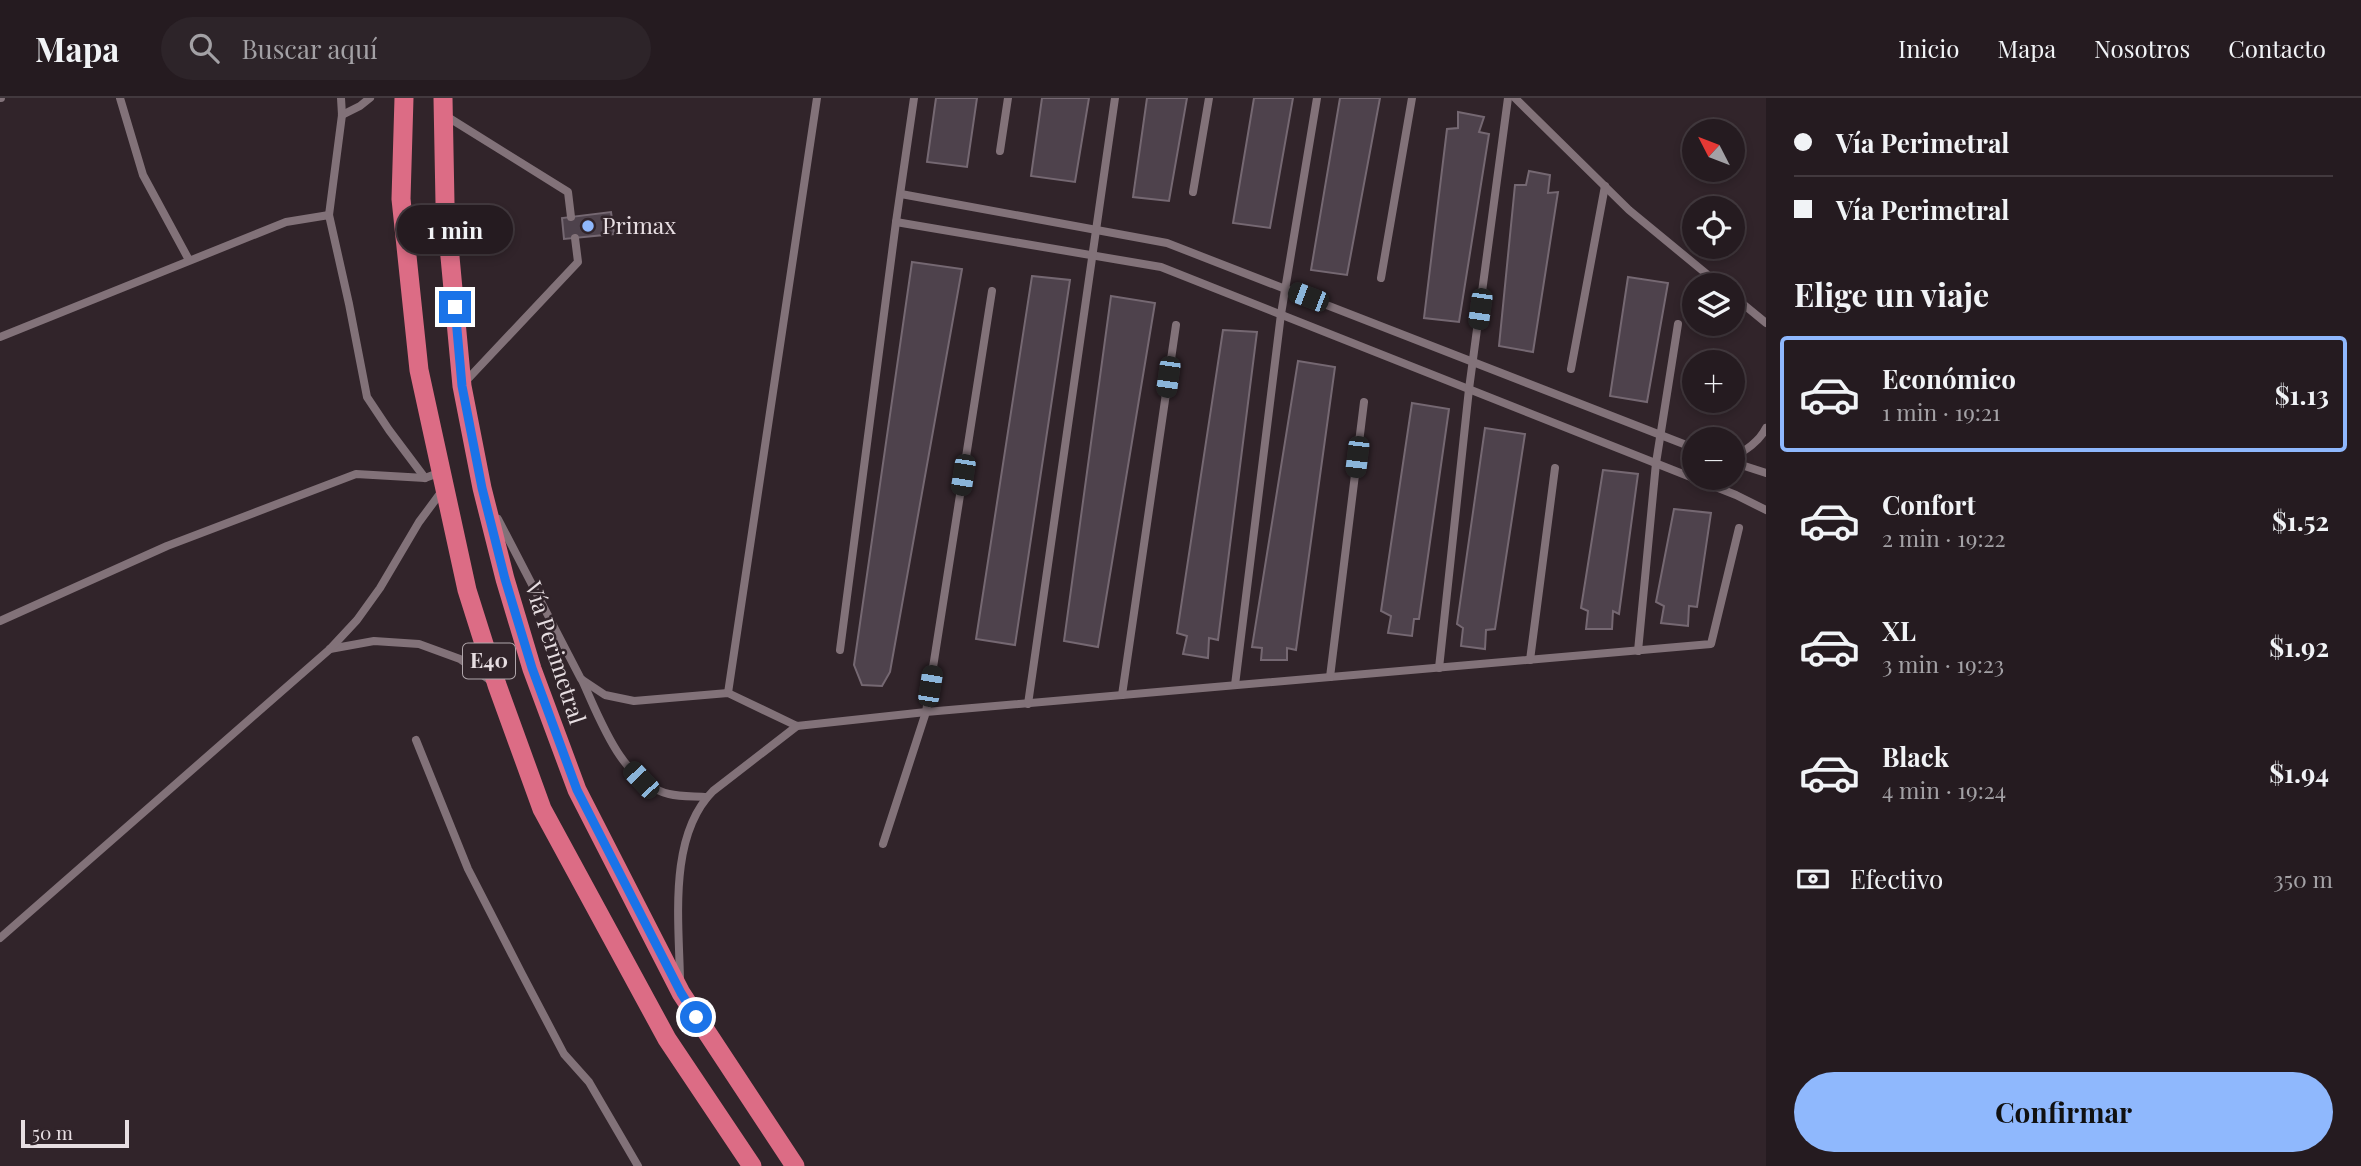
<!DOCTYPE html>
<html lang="es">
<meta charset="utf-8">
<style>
body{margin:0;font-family:"Playfair Display",serif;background:#2d2429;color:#f1f3f6;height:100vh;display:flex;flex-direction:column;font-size:26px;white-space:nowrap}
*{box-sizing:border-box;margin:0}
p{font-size:23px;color:#a3a1a5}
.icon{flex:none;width:38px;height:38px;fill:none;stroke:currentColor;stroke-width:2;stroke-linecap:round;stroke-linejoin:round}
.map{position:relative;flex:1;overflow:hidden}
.panel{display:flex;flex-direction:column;background:#251b20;width:595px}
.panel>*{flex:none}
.guide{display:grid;align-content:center;height:154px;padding:0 28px;background:#251b20}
.needle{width:46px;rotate:312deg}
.controls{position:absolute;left:1682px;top:21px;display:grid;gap:14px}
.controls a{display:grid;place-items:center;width:63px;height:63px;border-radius:50%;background:#251b20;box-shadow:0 4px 10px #0003,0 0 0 2px #42393e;font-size:35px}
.scale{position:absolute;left:21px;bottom:18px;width:108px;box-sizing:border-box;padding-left:7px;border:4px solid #e7dee2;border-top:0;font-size:19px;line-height:24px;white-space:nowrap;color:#e7dee2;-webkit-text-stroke:5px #31242a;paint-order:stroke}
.end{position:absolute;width:32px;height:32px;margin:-16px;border:9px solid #1a73e8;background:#fff;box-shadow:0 0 0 4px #fff}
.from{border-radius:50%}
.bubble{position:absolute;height:49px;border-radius:24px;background:#251b20;box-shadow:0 4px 10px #0003,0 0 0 2px #42393e;font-size:23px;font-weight:700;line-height:49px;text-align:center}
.car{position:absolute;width:21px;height:42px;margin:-21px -10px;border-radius:9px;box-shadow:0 0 5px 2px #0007;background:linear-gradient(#222 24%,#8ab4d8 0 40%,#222 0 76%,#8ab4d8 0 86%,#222 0)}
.guide b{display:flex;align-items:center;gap:24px;height:66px;font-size:26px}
.guide b+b{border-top:2px solid #42393e}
.guide i{width:18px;height:18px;background:#f1f3f6}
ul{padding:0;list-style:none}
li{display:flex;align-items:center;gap:21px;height:116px;margin:0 14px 10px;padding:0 14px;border:4px solid transparent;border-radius:7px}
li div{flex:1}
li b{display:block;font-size:26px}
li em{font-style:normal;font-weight:700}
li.current{border-color:#8fb8fd}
li>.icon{width:63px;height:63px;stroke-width:1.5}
h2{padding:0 28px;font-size:32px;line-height:84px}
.pay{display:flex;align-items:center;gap:18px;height:77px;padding:0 28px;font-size:26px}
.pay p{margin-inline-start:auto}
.cta{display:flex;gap:14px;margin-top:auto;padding:14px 28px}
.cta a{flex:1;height:80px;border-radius:42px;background:#8fb8fd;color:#111;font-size:28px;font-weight:700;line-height:80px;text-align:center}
header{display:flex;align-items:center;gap:42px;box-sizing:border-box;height:98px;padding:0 35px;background:#251b20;border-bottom:2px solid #42393e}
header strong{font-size:33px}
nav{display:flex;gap:38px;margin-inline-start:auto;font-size:24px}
.search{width:490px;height:63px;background:#2d2429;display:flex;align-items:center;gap:18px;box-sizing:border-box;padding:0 24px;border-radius:38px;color:#a3a1a5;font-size:26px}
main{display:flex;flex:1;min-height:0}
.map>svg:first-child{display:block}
.building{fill:#4e424c;stroke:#756872;stroke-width:2}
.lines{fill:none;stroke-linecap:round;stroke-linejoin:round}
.service{stroke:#827279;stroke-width:8}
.trunk{stroke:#dc6c85;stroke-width:19}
.route{stroke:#1a73e8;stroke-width:9}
.poi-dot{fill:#8fb8fd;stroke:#31242a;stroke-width:2.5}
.labels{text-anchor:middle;stroke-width:5;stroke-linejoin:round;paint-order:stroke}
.shield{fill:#31242a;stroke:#b0a6ab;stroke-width:2}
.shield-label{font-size:21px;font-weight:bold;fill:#e7dee2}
.poi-label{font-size:23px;fill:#e7dee2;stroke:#31242a;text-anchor:start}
.street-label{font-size:23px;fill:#e7dee2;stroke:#31242a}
</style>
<header>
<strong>Mapa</strong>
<div class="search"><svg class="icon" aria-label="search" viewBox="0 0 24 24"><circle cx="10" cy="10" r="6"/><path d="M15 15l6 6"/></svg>Buscar aquí</div>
<nav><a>Inicio</a><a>Mapa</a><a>Nosotros</a><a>Contacto</a></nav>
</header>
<main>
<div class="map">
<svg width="1766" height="1068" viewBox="0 0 1766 1068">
<rect width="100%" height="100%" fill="#31242a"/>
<g class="building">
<path d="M936,0H977L967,69L927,64Z"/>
<path d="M1042,0H1089L1075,84L1031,78Z"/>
<path d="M1147,0H1187L1169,103L1133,99Z"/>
<path d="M1254,0H1293L1270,130L1233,125Z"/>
<path d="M1340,0H1380L1347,177L1311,172Z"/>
<path d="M1458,14L1484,19L1479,34L1489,36L1459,224L1424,220L1447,31L1458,30Z"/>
<path d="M1529,73L1550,77L1548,95L1558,94L1533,254L1499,248L1515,87H1526Z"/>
<path d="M611,114L614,136L564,141L562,120Z"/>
<path d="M912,164L962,171L890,574L882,588L862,587L854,567Z"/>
<path d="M1032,178L1070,182L1015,547L976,541Z"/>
<path d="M1628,179L1668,185L1647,304L1610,298Z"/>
<path d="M1111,198L1155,205L1098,549L1064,543Z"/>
<path d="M1223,232L1257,234L1218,542L1209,540L1208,560L1183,556L1187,538L1177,535Z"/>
<path d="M1298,263L1335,269L1296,552L1287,550V562H1261L1262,550L1252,549Z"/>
<path d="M1412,305L1449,311L1419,521H1414L1412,538L1388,535L1391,518L1381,513Z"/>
<path d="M1485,330L1525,336L1495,531L1486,532L1485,551L1461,548L1463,530L1457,526Z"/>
<path d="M1603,372L1638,376L1619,516L1613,513L1612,531H1586L1588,513L1581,510Z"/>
<path d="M1674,411L1711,415L1697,509L1689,508L1688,528L1661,525L1664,508L1656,504Z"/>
</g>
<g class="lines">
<g class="service">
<path d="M0,0H1"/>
<path d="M120,0L143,77L189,162"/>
<path d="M1515,0L1629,112L1720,187"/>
<path d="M342,17L360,8L370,0"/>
<path d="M446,18L568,94L571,119"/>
<path d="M1000,53L1008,0"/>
<path d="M1193,94L1209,0"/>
<path d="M901,96L1167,145L1694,350"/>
<path d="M329,117L342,17L341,0"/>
<path d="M896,124L1161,169L1736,397L1766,412"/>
<path d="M1381,180L1412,0"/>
<path d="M1732,197L1766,225"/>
<path d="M0,239L286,124L329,117L349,206L367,299L389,332L425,380"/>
<path d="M1571,271L1605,88"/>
<path d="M464,285L578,164L575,140"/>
<path d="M1732,360C1746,352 1759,344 1766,330"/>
<path d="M1732,364L1766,375"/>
<path d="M498,421L581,581L605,597L634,603L728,595L797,628L926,614L1711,546L1739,430"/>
<path d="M0,523L167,448L356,376L425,380L441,374"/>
<path d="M330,551L374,543L419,546L460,561L491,583"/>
<path d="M840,552L896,124L914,0"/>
<path d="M1638,553L1656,365L1678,226"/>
<path d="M1530,562L1555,370"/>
<path d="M1439,570L1469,291L1508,0"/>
<path d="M1330,579L1364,304"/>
<path d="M582,582C600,621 622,685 669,696C681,699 694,698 707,699"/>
<path d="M1235,587L1281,216L1317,0"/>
<path d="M728,595L817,0"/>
<path d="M1122,597L1176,227"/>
<path d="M1028,606L1115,0"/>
<path d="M416,642L468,771L522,876L564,956L589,984L638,1068"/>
<path d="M883,746L926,614L992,193"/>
<path d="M0,840L330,551L357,522L380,490L419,424L442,393"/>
<path d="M680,882C679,823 668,738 713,693L797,628"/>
</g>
<g class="trunk">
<path d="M404,0L401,101L419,272L467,492L497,587L542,711L667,941L752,1068"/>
<path d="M443,0L445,105L462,288L482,390L505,481L532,571L577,692L681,895L795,1068"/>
</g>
</g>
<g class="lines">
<path class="route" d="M455,209L462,288L482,390L505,481L532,570L577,692L681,895L696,919"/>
</g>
<circle class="poi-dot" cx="588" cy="128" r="7"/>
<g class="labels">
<rect class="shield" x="463" y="545.5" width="52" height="35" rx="5"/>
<g class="shield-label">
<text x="489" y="570">E40</text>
</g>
<g class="poi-label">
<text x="602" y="136">Primax</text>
</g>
<g class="street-label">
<text transform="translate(555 555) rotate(72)" y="8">Vía Perimetral</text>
</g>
</g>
</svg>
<div class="controls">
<a><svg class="needle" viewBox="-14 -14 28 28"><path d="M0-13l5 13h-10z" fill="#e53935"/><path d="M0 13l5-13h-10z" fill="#a3a1a5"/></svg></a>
<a><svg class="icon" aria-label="locate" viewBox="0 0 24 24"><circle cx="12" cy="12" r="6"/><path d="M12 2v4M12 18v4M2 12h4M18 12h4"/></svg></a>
<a><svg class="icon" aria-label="layers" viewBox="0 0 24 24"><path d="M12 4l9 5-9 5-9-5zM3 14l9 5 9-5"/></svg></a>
<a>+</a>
<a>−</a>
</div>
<div class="scale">50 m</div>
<i class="end from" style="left:696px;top:919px"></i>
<i class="end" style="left:455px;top:209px"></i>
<div class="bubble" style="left:397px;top:107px;width:116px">1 min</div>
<i class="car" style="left:1308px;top:199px;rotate:291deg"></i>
<i class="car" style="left:1480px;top:211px;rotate:188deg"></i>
<i class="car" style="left:1168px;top:279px;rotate:188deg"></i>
<i class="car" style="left:1357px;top:359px;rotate:187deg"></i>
<i class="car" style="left:963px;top:377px;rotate:189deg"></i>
<i class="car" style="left:930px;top:588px;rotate:9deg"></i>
<i class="car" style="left:641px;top:682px;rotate:317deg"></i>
</div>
<section class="panel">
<div class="guide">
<b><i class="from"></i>Vía Perimetral</b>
<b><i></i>Vía Perimetral</b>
</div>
<h2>Elige un viaje</h2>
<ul>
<li class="current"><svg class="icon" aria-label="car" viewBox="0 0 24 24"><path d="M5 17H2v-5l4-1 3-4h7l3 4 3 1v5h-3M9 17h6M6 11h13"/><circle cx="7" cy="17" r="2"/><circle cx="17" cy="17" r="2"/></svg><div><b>Económico</b><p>1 min · 19:21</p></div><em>$1.13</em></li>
<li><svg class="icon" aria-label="car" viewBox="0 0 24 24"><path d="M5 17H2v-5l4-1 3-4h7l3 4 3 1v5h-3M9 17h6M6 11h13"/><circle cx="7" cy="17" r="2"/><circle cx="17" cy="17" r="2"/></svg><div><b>Confort</b><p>2 min · 19:22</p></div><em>$1.52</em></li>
<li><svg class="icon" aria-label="car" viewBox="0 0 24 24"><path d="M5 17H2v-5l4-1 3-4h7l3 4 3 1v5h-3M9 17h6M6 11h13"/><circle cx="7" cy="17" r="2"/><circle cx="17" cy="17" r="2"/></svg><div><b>XL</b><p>3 min · 19:23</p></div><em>$1.92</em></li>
<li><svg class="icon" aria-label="car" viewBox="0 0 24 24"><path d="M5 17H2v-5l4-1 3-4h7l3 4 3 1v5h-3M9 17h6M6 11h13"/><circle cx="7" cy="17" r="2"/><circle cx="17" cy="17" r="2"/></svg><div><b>Black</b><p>4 min · 19:24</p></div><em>$1.94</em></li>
</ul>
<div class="pay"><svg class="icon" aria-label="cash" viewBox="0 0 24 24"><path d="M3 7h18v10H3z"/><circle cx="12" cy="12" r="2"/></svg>Efectivo<p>350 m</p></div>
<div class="cta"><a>Confirmar</a></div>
</section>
</main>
